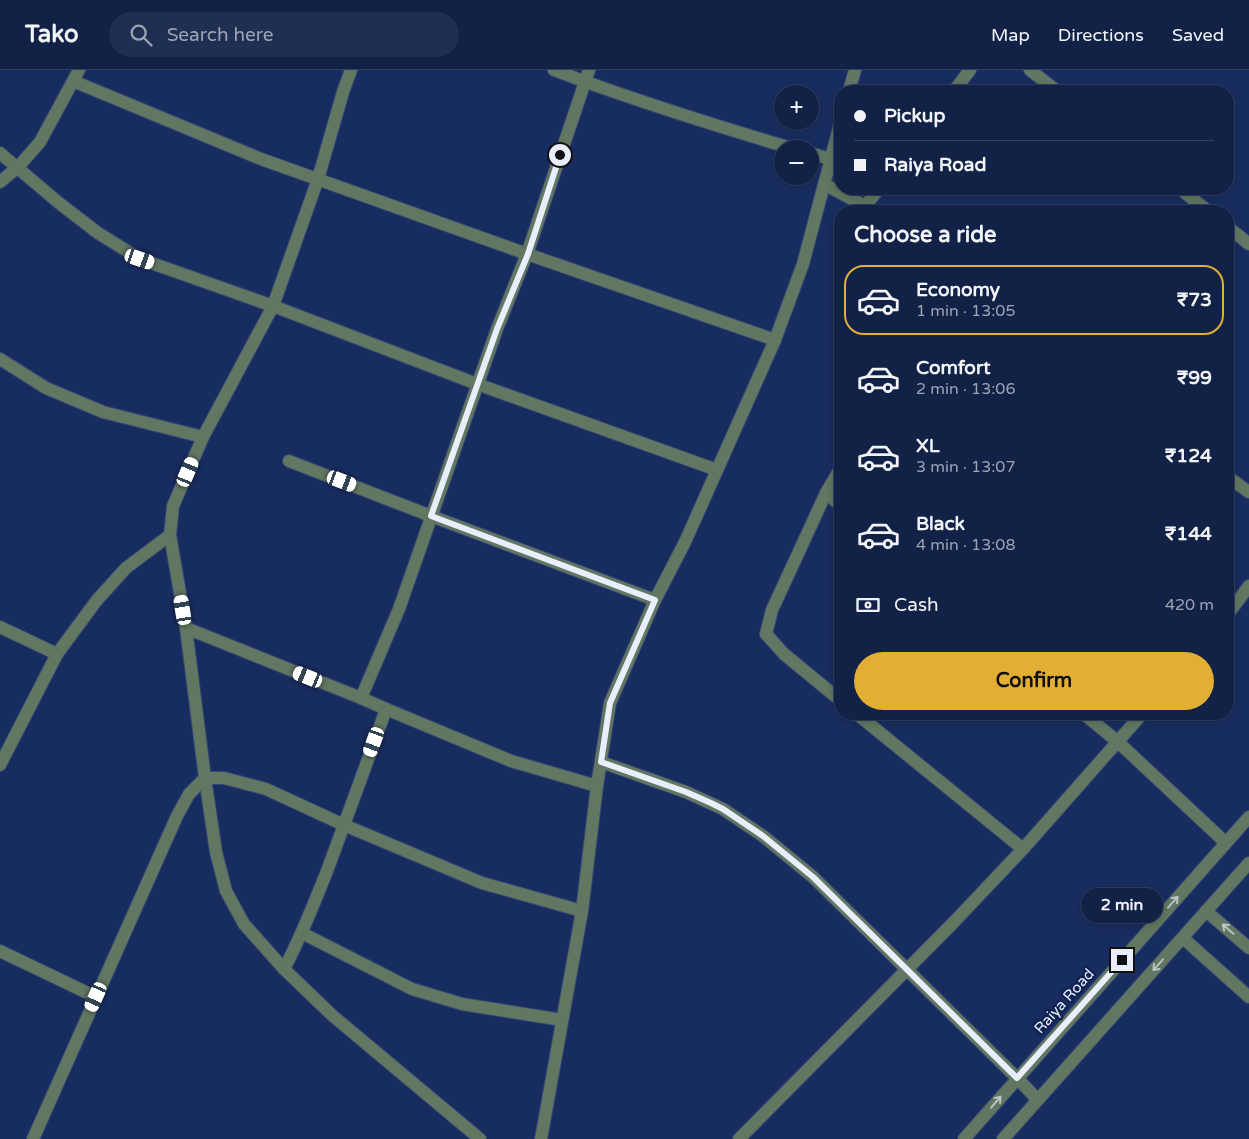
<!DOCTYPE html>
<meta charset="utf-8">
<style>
body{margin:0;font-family:"Varela Round",sans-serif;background:#1f2f52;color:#f1f3f6;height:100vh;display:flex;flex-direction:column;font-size:19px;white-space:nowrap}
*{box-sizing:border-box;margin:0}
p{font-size:16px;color:#9ca4b4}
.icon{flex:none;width:28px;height:28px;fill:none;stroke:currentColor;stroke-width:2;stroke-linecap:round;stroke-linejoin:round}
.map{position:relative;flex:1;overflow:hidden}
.panel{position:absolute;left:834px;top:135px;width:400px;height:515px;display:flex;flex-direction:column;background:#122247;border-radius:20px;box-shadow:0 2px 8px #0003,0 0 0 1px #313f60}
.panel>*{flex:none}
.top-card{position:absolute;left:834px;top:15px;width:400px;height:110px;border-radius:20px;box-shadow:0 2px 8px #0003,0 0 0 1px #313f60;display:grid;align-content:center;height:110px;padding:0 20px;background:#122247}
.tools{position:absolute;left:774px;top:15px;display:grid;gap:10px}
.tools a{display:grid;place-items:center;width:45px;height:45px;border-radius:50%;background:#122247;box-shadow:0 2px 8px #0003,0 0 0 1px #313f60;font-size:25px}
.end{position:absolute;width:22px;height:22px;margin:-11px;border:6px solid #e8eefb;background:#111;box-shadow:0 0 0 2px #111}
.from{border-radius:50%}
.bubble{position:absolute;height:35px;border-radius:18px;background:#122247;box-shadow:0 2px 8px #0003,0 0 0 1px #313f60;font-size:16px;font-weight:700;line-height:35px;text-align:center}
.car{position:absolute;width:15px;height:30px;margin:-15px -8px;border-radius:6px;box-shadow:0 0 4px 1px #0007;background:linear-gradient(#fff 24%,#345 0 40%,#fff 0 76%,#345 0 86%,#fff 0)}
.top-card b{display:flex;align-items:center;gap:18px;height:48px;font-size:19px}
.top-card b+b{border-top:1px solid #313f60}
.top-card i{width:12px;height:12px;background:#f1f3f6}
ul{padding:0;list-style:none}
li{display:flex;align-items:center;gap:15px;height:70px;margin:0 10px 8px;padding:0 10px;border:2px solid transparent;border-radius:20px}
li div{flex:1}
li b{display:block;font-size:19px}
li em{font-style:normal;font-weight:700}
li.selected{border-color:#e2af34}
li>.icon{width:45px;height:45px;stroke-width:1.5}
h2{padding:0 20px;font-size:22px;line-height:60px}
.pay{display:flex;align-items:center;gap:12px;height:55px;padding:0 20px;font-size:19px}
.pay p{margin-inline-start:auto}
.primary-button{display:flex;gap:10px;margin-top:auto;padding:10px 20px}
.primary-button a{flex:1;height:58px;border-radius:30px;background:#e2af34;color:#111;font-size:20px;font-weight:700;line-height:58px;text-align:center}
header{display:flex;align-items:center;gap:30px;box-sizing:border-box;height:70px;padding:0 25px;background:#122247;border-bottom:1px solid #313f60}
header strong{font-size:24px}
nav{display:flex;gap:28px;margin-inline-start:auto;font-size:18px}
.search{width:350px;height:45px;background:#1f2f52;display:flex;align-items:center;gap:12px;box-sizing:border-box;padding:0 18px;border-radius:28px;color:#9ca4b4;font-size:19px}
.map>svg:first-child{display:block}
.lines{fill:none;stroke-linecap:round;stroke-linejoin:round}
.service-casing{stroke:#354875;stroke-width:14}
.minor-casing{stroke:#354875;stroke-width:14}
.tertiary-casing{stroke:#354875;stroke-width:14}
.service{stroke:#617761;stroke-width:12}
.minor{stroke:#617761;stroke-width:12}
.tertiary{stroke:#617761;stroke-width:12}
.oneway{stroke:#b9c4c5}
.route{stroke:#e8eefb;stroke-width:6}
.labels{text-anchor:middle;stroke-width:5;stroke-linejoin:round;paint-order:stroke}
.street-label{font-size:15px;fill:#e8eefb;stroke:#0f2253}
</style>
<header>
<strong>Tako</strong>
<div class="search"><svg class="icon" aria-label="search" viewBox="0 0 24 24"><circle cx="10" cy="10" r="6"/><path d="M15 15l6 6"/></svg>Search here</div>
<nav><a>Map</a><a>Directions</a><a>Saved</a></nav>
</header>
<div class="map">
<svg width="1249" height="1069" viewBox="0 0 1249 1069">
<rect width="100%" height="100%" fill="#182d5f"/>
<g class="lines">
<g class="service-casing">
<path id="service" d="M1206,841L1249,878"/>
</g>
<g class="minor-casing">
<g id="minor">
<path d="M351,0L343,22L318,109L273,236L203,367L173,436L170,465L186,558L205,708L216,782L226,821L244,854L284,899L333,946L480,1069"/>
<path d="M554,0C632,30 713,55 794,79"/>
<path d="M1030,0L1057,21"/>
<path d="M73,11L261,89L527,184L775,270"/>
<path d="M954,21L970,0"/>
<path d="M0,83L59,133L98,163L140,189L273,236L477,314L717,400"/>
<path d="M810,83L830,89"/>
<path d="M0,112L18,97L40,72L79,0"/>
<path d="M824,114L865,136L872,141"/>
<path d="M1180,119L1208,141"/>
<path d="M865,136L879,119"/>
<path d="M1228,157L1249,174"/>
<path d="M0,289L46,318L103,342L203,367"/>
<path d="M289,391L431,446L655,530"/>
<path d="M840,399L826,423L772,540L766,564L784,584L840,630"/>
<path d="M1228,407L1249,422"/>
<path d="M826,423L840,435"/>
<path d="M1228,544L1249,516"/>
<path d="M0,557L57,584"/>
<path d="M186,558L361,628"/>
<path d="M386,639L511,691L597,716"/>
<path d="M857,644L1023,779"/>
<path d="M1084,644L1118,672L1226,773"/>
<path d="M601,692L686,722L723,739L763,766L813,807L1017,1008L1037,1029"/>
<path d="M0,695L57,584L97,530L126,498L170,465"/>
<path d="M302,863L412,919L462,934L562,950"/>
<path d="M1183,868L1249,927"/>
<path d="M0,881L96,927"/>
<path d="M284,899C301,867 314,834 327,801C347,747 367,693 386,639L361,628L399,539L497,259L527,184L589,0"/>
<path d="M33,1069L177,746L189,724L205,708H224L266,719L344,755L482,813L582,841"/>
<path d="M739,1069L953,853L1023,779L1142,644"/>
</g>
</g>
<g class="tertiary-casing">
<g id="tertiary">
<path d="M849,21L855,0"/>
<path d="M541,1069L582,841L597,716L610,633L655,530L685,472L775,270L803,194L840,54"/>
<path d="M964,1069L1249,747"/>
<path d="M1003,1069L1249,793"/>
</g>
</g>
<use href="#service" class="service"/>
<use href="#minor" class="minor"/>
<use href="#tertiary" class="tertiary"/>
</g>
<defs><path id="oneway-shaft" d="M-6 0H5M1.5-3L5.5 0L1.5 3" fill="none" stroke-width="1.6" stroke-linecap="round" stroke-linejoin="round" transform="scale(1.25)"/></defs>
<g class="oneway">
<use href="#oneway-shaft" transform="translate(1173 832) rotate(-48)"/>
<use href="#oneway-shaft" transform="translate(1228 859) rotate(-139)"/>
<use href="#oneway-shaft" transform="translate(1158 895) rotate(132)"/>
<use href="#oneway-shaft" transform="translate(996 1032) rotate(-49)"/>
</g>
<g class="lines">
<path class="route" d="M560,85L528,184L497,259L431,446L655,530L610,633L601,692L686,722L711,733L723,739L763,766L813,807L1017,1008L1122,890"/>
</g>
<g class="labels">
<g class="street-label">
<text transform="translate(1064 931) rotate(-48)" y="5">Raiya Road</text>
</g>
</g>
</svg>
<div class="tools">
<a>+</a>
<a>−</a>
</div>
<i class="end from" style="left:560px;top:85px"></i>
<i class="end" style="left:1122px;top:890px"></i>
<div class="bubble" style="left:1081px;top:818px;width:82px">2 min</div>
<i class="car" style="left:140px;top:189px;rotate:109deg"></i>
<i class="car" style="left:188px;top:402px;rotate:23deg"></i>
<i class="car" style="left:342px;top:411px;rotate:111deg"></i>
<i class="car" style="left:183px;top:540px;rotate:351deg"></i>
<i class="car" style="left:308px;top:607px;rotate:292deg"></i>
<i class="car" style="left:374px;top:672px;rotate:200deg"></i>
<i class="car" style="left:96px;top:927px;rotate:204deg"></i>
<div class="top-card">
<b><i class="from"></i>Pickup</b>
<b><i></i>Raiya Road</b>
</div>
<section class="panel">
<h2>Choose a ride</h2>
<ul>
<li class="selected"><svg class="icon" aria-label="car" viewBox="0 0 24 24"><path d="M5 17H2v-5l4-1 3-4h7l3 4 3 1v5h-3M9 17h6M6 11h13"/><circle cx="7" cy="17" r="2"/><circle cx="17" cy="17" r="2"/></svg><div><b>Economy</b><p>1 min · 13:05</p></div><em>₹73</em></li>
<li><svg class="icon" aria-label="car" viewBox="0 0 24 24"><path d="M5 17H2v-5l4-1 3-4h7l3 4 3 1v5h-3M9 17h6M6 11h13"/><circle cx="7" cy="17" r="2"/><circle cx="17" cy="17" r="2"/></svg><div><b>Comfort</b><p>2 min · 13:06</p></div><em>₹99</em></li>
<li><svg class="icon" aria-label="car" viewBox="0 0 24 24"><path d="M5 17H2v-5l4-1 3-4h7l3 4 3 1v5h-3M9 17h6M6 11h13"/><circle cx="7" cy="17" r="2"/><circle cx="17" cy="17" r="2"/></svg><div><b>XL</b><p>3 min · 13:07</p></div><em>₹124</em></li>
<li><svg class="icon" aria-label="car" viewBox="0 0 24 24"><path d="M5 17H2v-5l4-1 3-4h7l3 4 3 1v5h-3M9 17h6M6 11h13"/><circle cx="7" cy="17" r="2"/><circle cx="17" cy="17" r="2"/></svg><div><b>Black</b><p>4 min · 13:08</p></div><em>₹144</em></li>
</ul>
<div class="pay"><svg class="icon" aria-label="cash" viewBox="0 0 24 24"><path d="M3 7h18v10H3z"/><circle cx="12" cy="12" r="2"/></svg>Cash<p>420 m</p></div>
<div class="primary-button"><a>Confirm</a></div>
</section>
</div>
